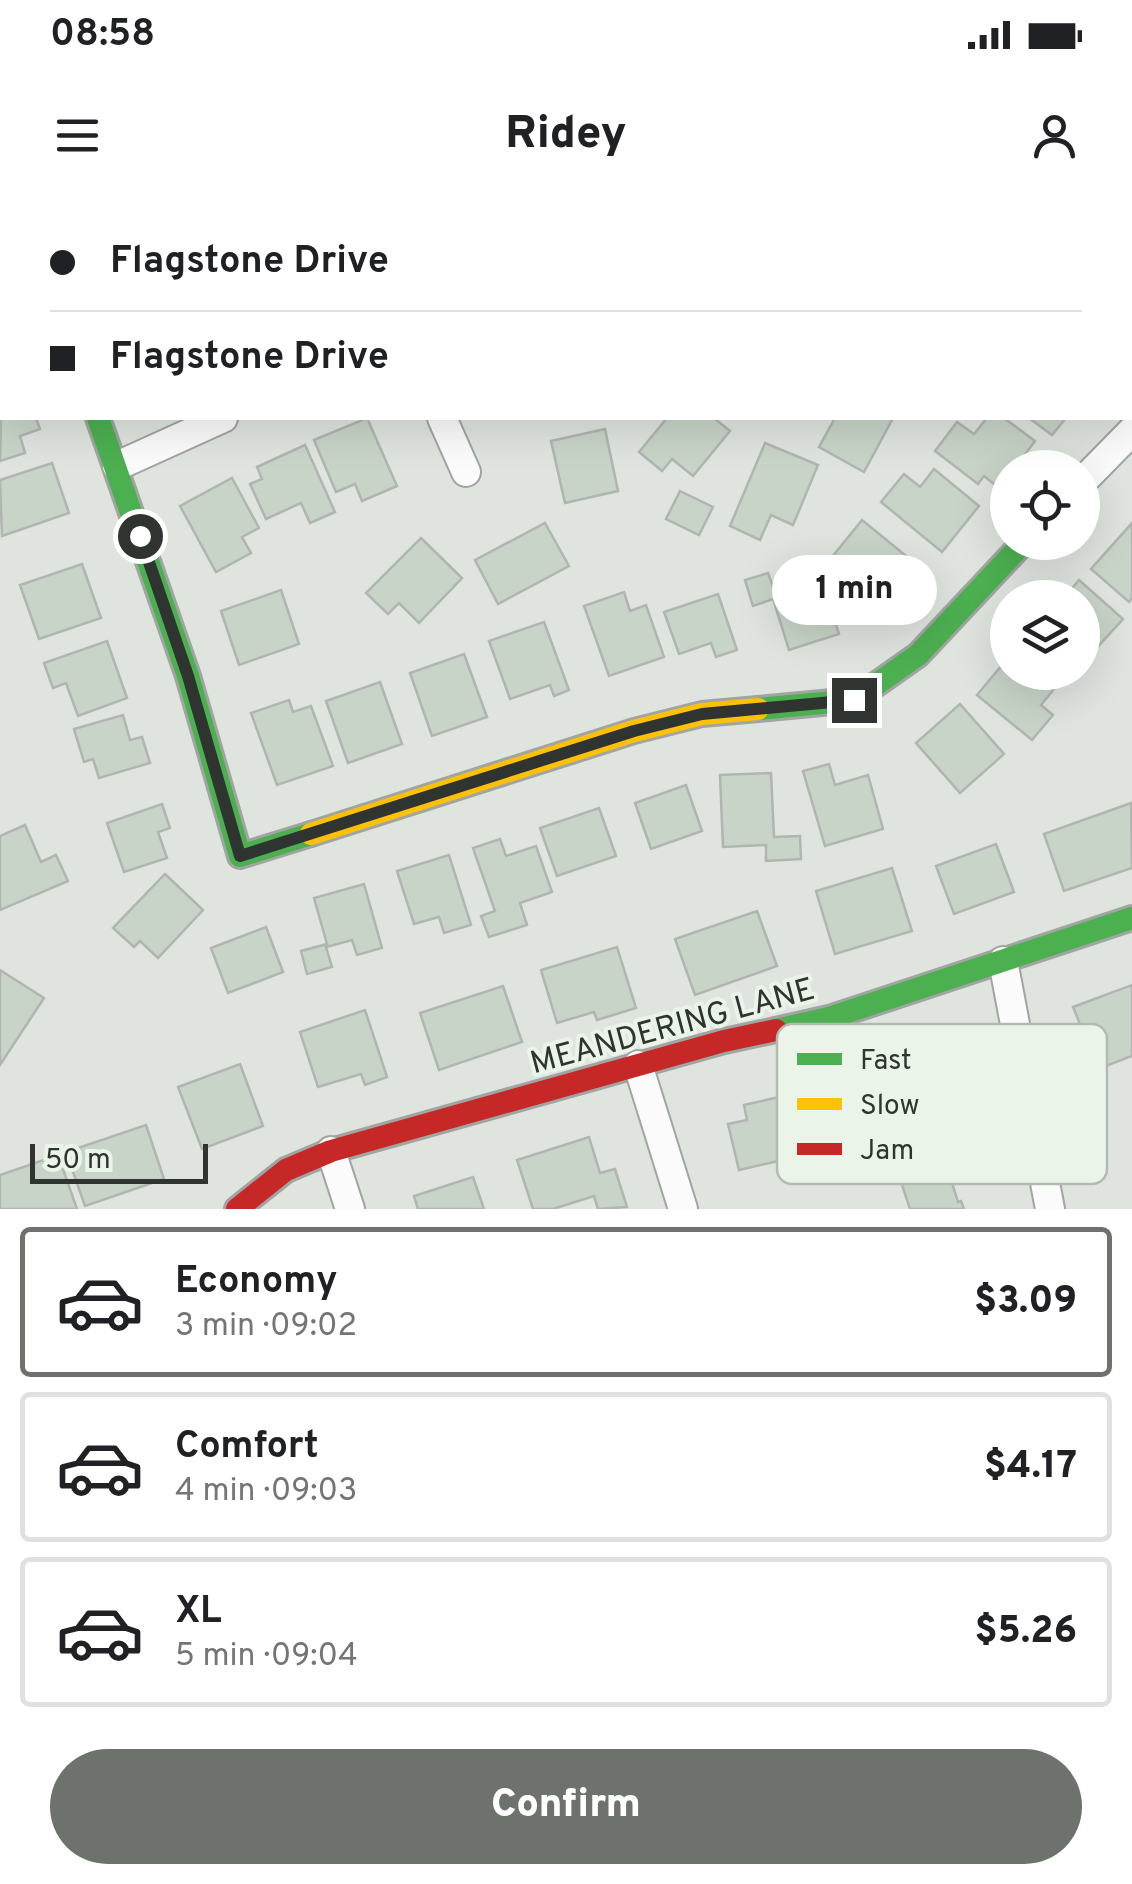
<!DOCTYPE html>
<meta charset="utf-8">
<style>
body{margin:0;font-family:Overpass,sans-serif;background:#f6f6f6;color:#202124;height:100vh;display:flex;flex-direction:column;font-size:38px;white-space:nowrap}
*{box-sizing:border-box;margin:0}
p{font-size:32px;color:#757577}
.icon{flex:none;width:55px;height:55px;fill:none;stroke:currentColor;stroke-width:2;stroke-linecap:round;stroke-linejoin:round}
.map{position:relative;height:1009px;overflow:hidden}
.panel{display:flex;flex-direction:column;background:#fff;flex:1}
.panel>*{flex:none}
.hud{position:absolute;left:0px;top:0px;width:1132px;height:220px;box-shadow:0 10px 40px #0002;display:grid;align-content:center;height:220px;padding:0 50px;background:#fff}
.fabs{position:absolute;left:990px;top:250px;display:grid;gap:20px}
.fabs a{display:grid;place-items:center;width:110px;height:110px;border-radius:50%;background:#fff;box-shadow:0 10px 40px #0002;font-size:50px}
.scale{position:absolute;left:30px;bottom:25px;width:178px;box-sizing:border-box;padding-left:10px;border:5px solid #303430;border-top:0;font-size:28px;line-height:35px;white-space:nowrap;color:#303430;-webkit-text-stroke:8px #eaf4e9;paint-order:stroke}
.end{position:absolute;width:45px;height:45px;margin:-22px;border:12px solid #303430;background:#fff;box-shadow:0 0 0 5px #fff}
.from{border-radius:50%}
.bubble{position:absolute;height:70px;border-radius:35px;background:#fff;box-shadow:0 10px 40px #0002;font-size:32px;font-weight:800;line-height:70px;text-align:center}
.hud b{display:flex;align-items:center;gap:35px;height:95px;font-size:38px}
.hud b+b{border-top:2px solid #e0e0e0}
.hud i{width:25px;height:25px;background:#202124}
ul{padding:18px 0 0;list-style:none}
li{display:flex;align-items:center;gap:30px;height:150px;margin:0 20px 15px;padding:0 30px;border:5px solid #e0e0e0;border-radius:10px}
li div{flex:1}
li b{display:block;font-size:38px}
li em{font-style:normal;font-weight:800}
li.on{border-color:#6d726d}
li>.icon{width:90px;height:90px;stroke-width:1.5}
.action{display:flex;gap:20px;margin-top:auto;padding:20px 50px}
.action a{flex:1;height:115px;border-radius:60px;background:#6d726d;color:#fff;font-size:40px;font-weight:800;line-height:115px;text-align:center}
.status{display:flex;justify-content:space-between;align-items:center;height:70px;padding:0 50px;background:#fff;direction:ltr}
.status svg{height:28px;fill:currentColor}
header{display:flex;justify-content:space-between;align-items:center;height:130px;padding:0 50px;background:#fff;font-size:45px;font-weight:800}
.map>svg:first-child{display:block}
.building{fill:#c8d4c7;stroke:#b1b5b1;stroke-width:2.5}
.lines{fill:none;stroke-linecap:round;stroke-linejoin:round}
.street-casing{stroke:#a1a5a1;stroke-width:32}
.fast-casing{stroke:#a1a5a1;stroke-width:28}
.slow-casing{stroke:#a1a5a1;stroke-width:28}
.jam-casing{stroke:#a1a5a1;stroke-width:28}
.street{stroke:#fafbfa;stroke-width:28}
.fast{stroke:#4caf50;stroke-width:22}
.slow{stroke:#ffc107;stroke-width:22}
.jam{stroke:#c62828;stroke-width:22}
.route{stroke:#303430;stroke-width:12}
.labels{text-anchor:middle;stroke-width:8;stroke-linejoin:round;paint-order:stroke}
.street-label{font-size:32px;fill:#303430;stroke:#eaf4e9}
.key{fill:#eaf4e9;stroke:#b2bab2;stroke-width:2.5}
.key-label{font-size:28px;fill:#303430}
</style>
<div class="status"><b>08:58</b><svg viewBox="0 0 49 12"><path d="M0 12V9h3v3zM5 12V6h3v6zM10 12V3h3v9zM15 12V0h3v12zM26 1h20v11H26zM47 4h2v5h-2z"/></svg></div>
<header><svg class="icon" aria-label="menu" viewBox="0 0 24 24"><path d="M4 6h16M4 12h16M4 18h16"/></svg>Ridey<svg class="icon" aria-label="person" viewBox="0 0 24 24"><circle cx="12" cy="8" r="4"/><path d="M4 21q1-7 8-7t8 7"/></svg></header>
<div class="map">
<svg width="1132" height="1009" viewBox="0 0 1132 1009">
<rect width="100%" height="100%" fill="#dfe4df"/>
<g class="building">
<path d="M2,190V218H36L40,229L20,236L25,253L0,261Z"/>
<path d="M367,218L397,286L362,301L355,284L336,292L314,240Z"/>
<path d="M667,218H714L730,231L693,276L672,259L662,271L639,252Z"/>
<path d="M835,218H893L864,272L819,247Z"/>
<path d="M987,218H1004L1035,241L1015,268H1008V277L999,288L984,276L978,284L935,251L957,222L974,234Z"/>
<path d="M1029,218H1066L1052,235Z"/>
<path d="M605,229L618,291L565,303L551,241Z"/>
<path d="M765,243L818,265L793,325L771,315L760,340L730,326Z"/>
<path d="M305,245L335,312L310,323L301,303L266,319L250,284L262,279L257,267Z"/>
<path d="M52,263L69,313L2,336L0,280Z"/>
<path d="M934,269L979,306L942,352L881,302L904,274L920,287Z"/>
<path d="M232,278L259,328L242,337L251,353L216,372L180,306Z"/>
<path d="M680,291L713,307L699,335L666,319Z"/>
<path d="M862,320L922,369L888,411L828,362Z"/>
<path d="M545,323L569,366L498,404L475,360Z"/>
<path d="M1132,323V398L1129,402L1091,369Z"/>
<path d="M421,338L462,378L419,423L399,403L388,414L366,393Z"/>
<path d="M82,364L101,418L39,439L20,385Z"/>
<path d="M819,372L839,434L789,450L773,399L753,406L745,380L768,373L773,387Z"/>
<path d="M1079,380L1123,419L1082,464V398H1064Z"/>
<path d="M281,390L299,444L239,465L221,411Z"/>
<path d="M624,392L630,411L646,405L664,457L609,476L584,406Z"/>
<path d="M718,394L737,450L716,457L711,443L679,454L664,412Z"/>
<path d="M544,422L569,490L554,496L550,485L510,499L489,441Z"/>
<path d="M107,441L127,498L78,516L66,483L53,488L44,463Z"/>
<path d="M464,454L487,517L432,536L410,473Z"/>
<path d="M1008,458V472H1056L1063,478L1041,505L1053,515L1032,540L977,495Z"/>
<path d="M380,482L402,544L348,563L326,501Z"/>
<path d="M289,500L293,512L311,506L333,566L277,585L251,513Z"/>
<path d="M960,504L1004,554L960,593L916,543Z"/>
<path d="M123,515L130,540L142,537L150,563L99,578L93,559L84,562L74,529Z"/>
<path d="M829,564L835,585L868,575L883,629L825,646L803,571Z"/>
<path d="M771,573L774,637L800,636L801,659L766,661V645L723,647L720,575Z"/>
<path d="M686,585L702,631L651,649L635,603Z"/>
<path d="M1131,603L1132,668L1064,691L1044,634Z"/>
<path d="M162,604L170,628L158,632L167,658L124,672L107,623Z"/>
<path d="M599,608L616,656L557,676L540,628Z"/>
<path d="M25,625L41,662L56,655L68,681L0,710V636Z"/>
<path d="M500,639L506,656L536,646L552,692L520,703L527,725L489,737L481,716L495,711L473,648Z"/>
<path d="M996,644L1014,692L954,714L936,666Z"/>
<path d="M449,655L471,725L444,733L439,717L414,724L397,671Z"/>
<path d="M892,668L912,731L835,754L816,691Z"/>
<path d="M165,674L203,710L158,758L140,741L134,747L113,728Z"/>
<path d="M364,684L382,748L357,755L352,740L326,747L332,767L307,774L301,751L327,744L314,698Z"/>
<path d="M757,711L777,766L695,795L675,739Z"/>
<path d="M266,727L283,772L228,793L211,748Z"/>
<path d="M617,747L636,808L597,820L594,812L557,823L541,770Z"/>
<path d="M0,770L44,798L0,865Z"/>
<path d="M1132,785V856L1098,869L1073,807Z"/>
<path d="M503,786L522,842L439,870L420,813Z"/>
<path d="M365,810L387,877L365,885L361,874L318,887L300,832Z"/>
<path d="M240,864L263,926L202,949L178,887Z"/>
<path d="M823,887L836,939L785,951L787,959L739,970L728,924L747,920L744,905Z"/>
<path d="M146,925L164,979L85,1006L66,952Z"/>
<path d="M589,937L600,973L615,969L627,1007L598,1009L594,996L553,1009H533L517,960Z"/>
<path d="M58,955L77,1009H0V975Z"/>
<path d="M945,961L958,1002L961,1001L964,1009H910L899,976Z"/>
<path d="M473,977L484,1009H418L414,996Z"/>
</g>
<g class="lines">
<g class="street-casing">
<g id="street">
<path d="M1070,0L1073,2"/>
<path d="M694,2L700,0"/>
<path d="M1130,52L1132,53"/>
<path d="M442,218L466,272"/>
<path d="M117,266L223,218"/>
<path d="M1082,282L1132,231"/>
<path d="M1003,761L1050,1009"/>
<path d="M638,865L683,1009"/>
<path d="M331,951L350,1009"/>
</g>
</g>
<g class="fast-casing">
<g id="fast">
<path d="M0,57L2,56"/>
<path d="M98,218L188,476L240,656L311,634"/>
<path d="M758,509L854,500L918,455L1024,342"/>
<path d="M776,830L829,818L1132,718"/>
</g>
</g>
<g class="slow-casing">
<g id="slow">
<path d="M102,2L107,0"/>
<path d="M311,634L634,531L702,514L758,509"/>
</g>
</g>
<g class="jam-casing">
<path id="jam" d="M237,1009L286,970L331,951L724,841L776,830"/>
</g>
<use href="#street" class="street"/>
<use href="#fast" class="fast"/>
<use href="#slow" class="slow"/>
<use href="#jam" class="jam"/>
</g>
<g class="lines">
<path class="route" d="M140,336L188,476L240,656L634,531L702,514L854,500"/>
</g>
<g class="labels">
<g class="street-label">
<text transform="translate(672 825) rotate(-15)" y="11">MEANDERING LANE</text>
</g>
</g>
<rect x="777" y="824" width="330" height="160" rx="15" class="key"/>
<rect x="797" y="853" width="45" height="12" fill="#4caf50"/>
<rect x="797" y="898" width="45" height="12" fill="#ffc107"/>
<rect x="797" y="943" width="45" height="12" fill="#c62828"/>
<g class="key-label">
<text x="860" y="869">Fast</text>
<text x="860" y="914">Slow</text>
<text x="860" y="959">Jam</text>
</g>
</svg>
<div class="fabs">
<a><svg class="icon" aria-label="locate" viewBox="0 0 24 24"><circle cx="12" cy="12" r="6"/><path d="M12 2v4M12 18v4M2 12h4M18 12h4"/></svg></a>
<a><svg class="icon" aria-label="layers" viewBox="0 0 24 24"><path d="M12 4l9 5-9 5-9-5zM3 14l9 5 9-5"/></svg></a>
</div>
<div class="scale">50 m</div>
<i class="end from" style="left:140px;top:336px"></i>
<i class="end" style="left:854px;top:500px"></i>
<div class="bubble" style="left:772px;top:355px;width:165px">1 min</div>
<div class="hud">
<b><i class="from"></i>Flagstone Drive</b>
<b><i></i>Flagstone Drive</b>
</div>
</div>
<section class="panel">
<ul>
<li class="on"><svg class="icon" aria-label="car" viewBox="0 0 24 24"><path d="M5 17H2v-5l4-1 3-4h7l3 4 3 1v5h-3M9 17h6M6 11h13"/><circle cx="7" cy="17" r="2"/><circle cx="17" cy="17" r="2"/></svg><div><b>Economy</b><p>3 min · 09:02</p></div><em>$3.09</em></li>
<li><svg class="icon" aria-label="car" viewBox="0 0 24 24"><path d="M5 17H2v-5l4-1 3-4h7l3 4 3 1v5h-3M9 17h6M6 11h13"/><circle cx="7" cy="17" r="2"/><circle cx="17" cy="17" r="2"/></svg><div><b>Comfort</b><p>4 min · 09:03</p></div><em>$4.17</em></li>
<li><svg class="icon" aria-label="car" viewBox="0 0 24 24"><path d="M5 17H2v-5l4-1 3-4h7l3 4 3 1v5h-3M9 17h6M6 11h13"/><circle cx="7" cy="17" r="2"/><circle cx="17" cy="17" r="2"/></svg><div><b>XL</b><p>5 min · 09:04</p></div><em>$5.26</em></li>
</ul>
<div class="action"><a>Confirm</a></div>
</section>
